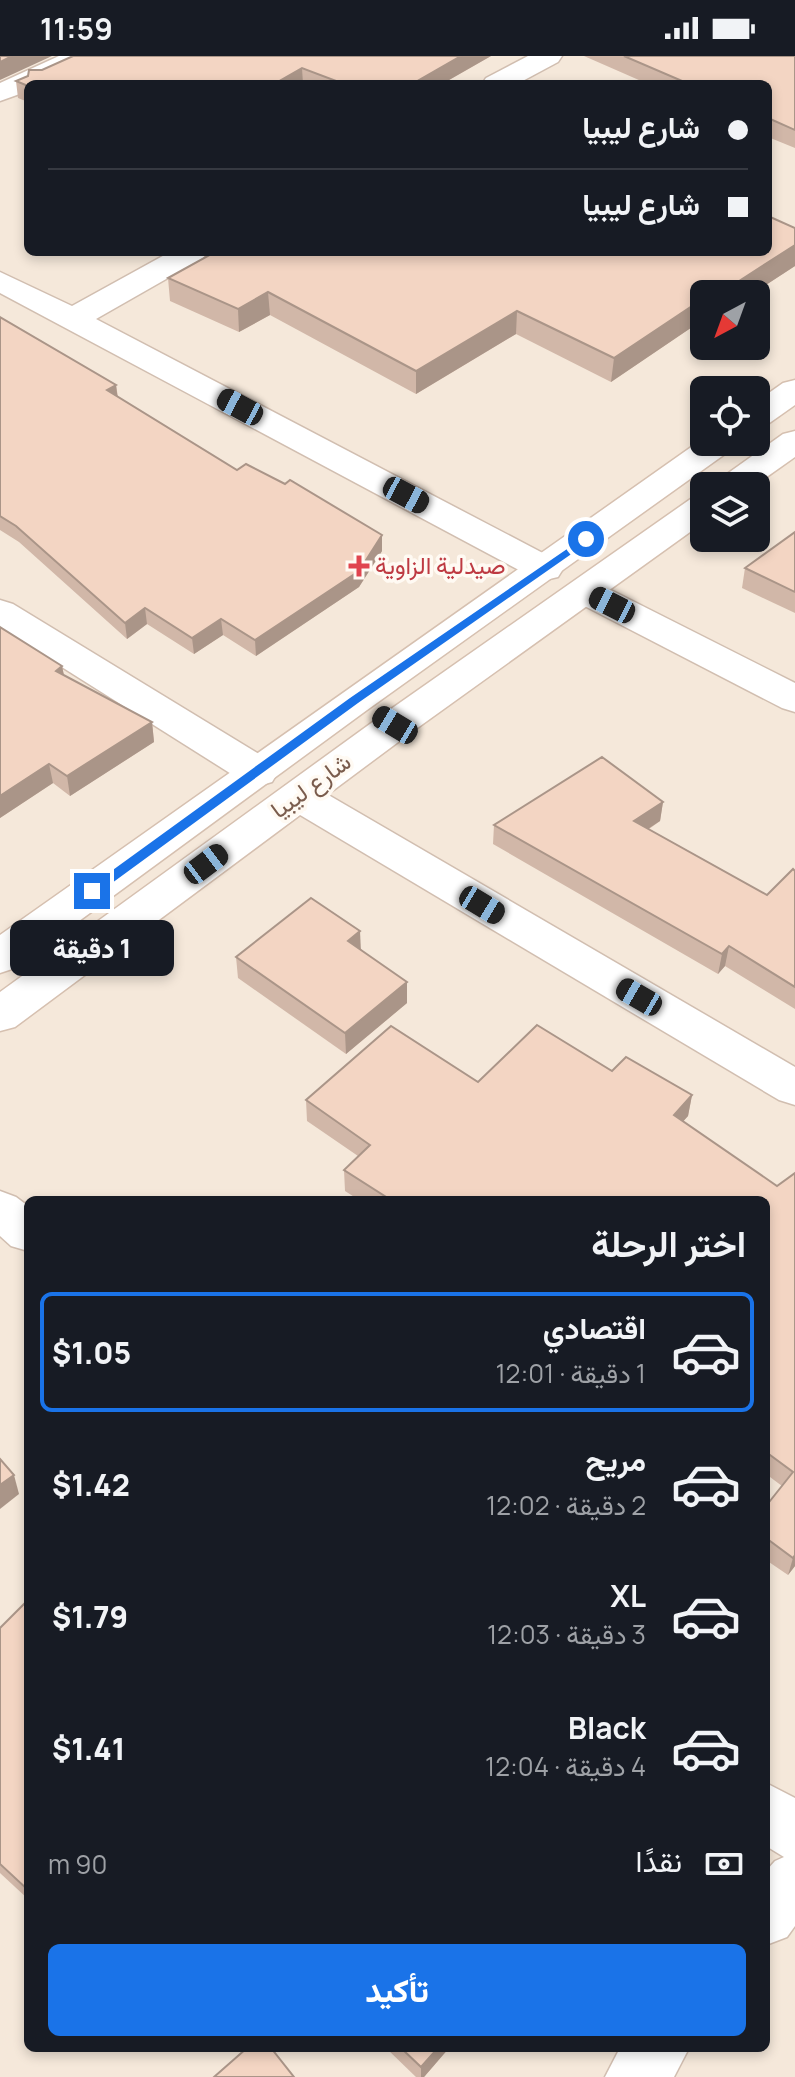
<!DOCTYPE html>
<html lang="ar">
<meta charset="utf-8">
<style>
body{margin:0;font-family:Manrope,Vazirmatn,sans-serif;background:#20242c;color:#f1f3f6;direction:rtl;height:100vh;display:flex;flex-direction:column;font-size:30px;white-space:nowrap}
*{box-sizing:border-box;margin:0}
p{font-size:26px;color:#9ea1a6}
.icon{flex:none;width:44px;height:44px;fill:none;stroke:currentColor;stroke-width:2;stroke-linecap:round;stroke-linejoin:round}
.map{position:relative;flex:1;overflow:hidden;direction:ltr}
.drawer{position:absolute;left:24px;top:1140px;width:746px;height:856px;display:flex;flex-direction:column;background:#171b24;border-radius:12px;box-shadow:0 4px 12px #0003;direction:rtl}
.drawer>*{flex:none}
.banner{position:absolute;left:24px;top:24px;width:748px;height:176px;border-radius:12px;box-shadow:0 4px 12px #0003;direction:rtl;display:grid;align-content:center;height:176px;padding:0 24px;background:#171b24}
.needle{width:52px;rotate:221deg}
.buttons{position:absolute;left:690px;top:224px;display:grid;gap:16px}
.buttons a{display:grid;place-items:center;width:80px;height:80px;border-radius:12px;background:#171b24;box-shadow:0 4px 12px #0003;font-size:40px}
.end{position:absolute;width:36px;height:36px;margin:-18px;border:10px solid #1a73e8;background:#fff;box-shadow:0 0 0 4px #fff}
.from{border-radius:50%}
.bubble{position:absolute;height:56px;border-radius:12px;background:#171b24;box-shadow:0 4px 12px #0003;font-size:26px;font-weight:800;line-height:56px;text-align:center;direction:rtl}
.car{position:absolute;width:24px;height:48px;margin:-24px -12px;border-radius:10px;box-shadow:0 0 6px 2px #0007;background:linear-gradient(#222 24%,#8ab4d8 0 40%,#222 0 76%,#8ab4d8 0 86%,#222 0)}
.banner b{display:flex;align-items:center;gap:28px;height:76px;font-size:30px}
.banner b+b{border-top:2px solid #363941}
.banner i{width:20px;height:20px;background:#f1f3f6}
ul{padding:0;list-style:none}
li{display:flex;align-items:center;gap:24px;height:120px;margin:0 16px 12px;padding:0 8px;border:4px solid transparent;border-radius:12px}
li div{flex:1}
li b{display:block;font-size:30px}
li em{font-style:normal;font-weight:800}
li.current{border-color:#1a73e8}
li>.icon{width:72px;height:72px;stroke-width:1.5}
h2{padding:0 24px;font-size:36px;line-height:96px}
.pay{display:flex;align-items:center;gap:20px;height:88px;padding:0 24px;font-size:30px}
.pay p{margin-inline-start:auto}
.button{display:flex;gap:16px;margin-top:auto;padding:16px 24px}
.button a{flex:1;height:92px;border-radius:12px;background:#1a73e8;color:#fff;font-size:32px;font-weight:800;line-height:92px;text-align:center}
.status{display:flex;justify-content:space-between;align-items:center;height:56px;padding:0 40px;background:#171b24;direction:ltr}
.status svg{height:22px;fill:currentColor}
.map>svg:first-child{display:block}
.residential{fill:#f5e8da;fill-rule:evenodd}
.lines{fill:none;stroke-linecap:round;stroke-linejoin:round}
.street-casing{stroke:#d1beb0;stroke-width:3}
.secondary-casing{stroke:#d6c0b0;stroke-width:3}
.street{fill:#fff;fill-rule:evenodd}
.secondary{fill:#fff;fill-rule:evenodd}
.wall{fill:#d1b7a8}
.shaded-wall{fill:#aa9588}
.building{fill:#f3d5c3;stroke:#aa9588;stroke-width:2}
.route{fill:#1a73e8}
.health-dot{fill:#e0444e;stroke:#fffaf3;stroke-width:3}
.labels{text-anchor:middle;stroke-width:7;stroke-linejoin:round;paint-order:stroke}
.health-label{font-size:24px;fill:#be3a42;stroke:#fffaf3;text-anchor:start}
.street-label{font-size:24px;fill:#7a5c4d;stroke:#fffaf3}
</style>
<div class="status"><b>11:59</b><svg viewBox="0 0 49 12"><path d="M0 12V9h3v3zM5 12V6h3v6zM10 12V3h3v9zM15 12V0h3v12zM26 1h20v11H26zM47 4h2v5h-2z"/></svg></div>
<div class="map">
<svg width="795" height="2021" viewBox="0 0 795 2021">
<rect width="100%" height="100%" fill="#fdf6ec"/>
<path class="residential" d="M0,0H795V2021H0ZM28,28H768V196H28ZM704,238H756V290H704ZM704,334H756V386H704ZM704,430H756V482H704ZM28,1144H766V1992H28Z"/>
<g class="lines">
<g class="street-casing">
<g id="street">
<path d="M59,0H96L92,6L43,28H28V35L0,45V27Z"/>
<path d="M528,0H562L558,6L517,28H482L486,22Z"/>
<path d="M170,196H207L203,202L96,263L558,505L563,513L558,521L545,524L532,521L0,237V216L72,250Z"/>
<path d="M586,524L599,528L795,627V656L782,652L573,544L568,536L573,528Z"/>
<path d="M0,544L13,548L272,706L278,716L272,726L258,730L244,726L0,572Z"/>
<path d="M299,726L313,730L795,1011V1049L779,1044L285,750L279,740L285,730Z"/>
<path d="M0,1135L16,1141L28,1150V1195L11,1190L0,1180Z"/>
<path d="M766,1727L795,1742V1870L787,1881L766,1889V1815L775,1805L784,1801L766,1790Z"/>
<path d="M620,1992H689L674,2021H605Z"/>
</g>
</g>
<g class="secondary-casing">
<g id="secondary">
<path d="M795,324V349L768,368L756,371V346L783,327Z"/>
<path d="M795,375V401L754,430H715L720,423L783,378Z"/>
<path d="M704,382V386H737L732,393L367,654L15,912L0,917V879Z"/>
<path d="M704,439V466L409,678L15,971L0,975V936L381,660L692,442Z"/>
</g>
</g>
<use href="#street" class="street"/>
<use href="#secondary" class="secondary"/>
</g>
<g class="wall">
<path d="M491,0L442,28H28V46L18,42L16,25L42,14Z"/>
<path d="M584,0H795V92L768,81V28H648Z"/>
<path d="M795,210L752,238H704V263L611,326L516,278L416,338L270,259L239,276L170,245L168,222Z"/>
<path d="M0,261L116,329L118,341L237,414L382,479V495L359,531L256,600L223,579L194,598L147,568L127,583L19,486L0,474Z"/>
<path d="M795,476V557L742,532L745,512Z"/>
<path d="M0,571L62,610L64,619L152,666L154,686L70,740L53,727L0,762Z"/>
<path d="M663,746L660,765L649,773L767,839L795,815V953L725,910L718,918L493,788L494,769Z"/>
<path d="M361,893L407,947L346,998L238,922L236,901Z"/>
<path d="M612,1015L692,1039L688,1060L683,1065L777,1130L795,1117V1510L788,1519L766,1504V1450L782,1430L766,1418V1144H359L345,1135L344,1114L358,1100L307,1065L306,1044L478,1026Z"/>
<path d="M28,1544V1843L0,1817V1572Z"/>
<path d="M386,1992H449L424,2021H416Z"/>
</g>
<g class="shaded-wall">
<path d="M12,0H52L0,24V6Z"/>
<path d="M461,0H491L442,28H412Z"/>
<path d="M302,12L303,28H274Z"/>
<path d="M795,189V210L752,238H719Z"/>
<path d="M268,236L270,259L239,276L238,253Z"/>
<path d="M704,242V263L611,326L614,302Z"/>
<path d="M517,255L516,278L416,338V315Z"/>
<path d="M116,329L118,345L107,334Z"/>
<path d="M382,479V495L359,531L256,600L255,584Z"/>
<path d="M145,552L147,568L127,583L125,567Z"/>
<path d="M221,563L223,579L194,598L192,582Z"/>
<path d="M62,610L66,630L56,615Z"/>
<path d="M152,666L154,686L70,740L67,720Z"/>
<path d="M49,708L53,727L0,762V740Z"/>
<path d="M663,746L660,765L631,784L634,765Z"/>
<path d="M360,875L361,896L348,885Z"/>
<path d="M729,890L725,910L718,918L722,898Z"/>
<path d="M407,926V947L346,998L345,977Z"/>
<path d="M692,1039L688,1060L671,1079L674,1059Z"/>
<path d="M14,1419L19,1438L0,1453V1429Z"/>
<path d="M795,1499V1510L788,1519L793,1502Z"/>
<path d="M438,1992H449L424,2021H421V2011Z"/>
</g>
<g class="building">
<path d="M0,0H12L0,6Z"/>
<path d="M73,0H461L412,28H344L302,12L274,28H28V30L16,25L28,20L29,14H42Z"/>
<path d="M624,0H795V74L768,62V28H689Z"/>
<path d="M768,160L795,172V189L719,238H704V242L614,302L517,255L416,315L268,236L238,253L168,222L215,196H768Z"/>
<path d="M0,261L116,329L107,334L237,414L246,408L285,428L290,424L382,479L359,515L255,584L221,563L192,582L145,552L125,567L16,470L0,460Z"/>
<path d="M795,476V536L745,512Z"/>
<path d="M0,571L62,610L56,615L152,666L67,720L49,708L0,740Z"/>
<path d="M602,701L663,746L634,765L767,839L793,813L795,815V931L729,890L722,898L494,769Z"/>
<path d="M311,842L360,875L348,885L407,926L345,977L236,901Z"/>
<path d="M537,969L612,1015L626,1001L692,1039L674,1059L777,1130L795,1117V1499L793,1502L766,1482V1450L793,1416L766,1396V1144H391L344,1114L370,1089L306,1044L391,970L478,1026Z"/>
<path d="M0,1403L14,1419L0,1429Z"/>
<path d="M28,1544V1834L0,1808V1572Z"/>
<path d="M247,1992H271L294,2021H214Z"/>
<path d="M401,1992H438L421,2011Z"/>
</g>
<path class="route" d="M586,480L590,481V485L358,647L97,838H88V832L350,642Z"/>
<path class="health-dot" d="M355 498h8v8h8v8h-8v8h-8v-8h-8v-8h8z"/>
<g class="labels">
<g class="health-label">
<text x="375" y="518">صيدلية الزاوية</text>
</g>
<g class="street-label">
<text transform="translate(311 730) rotate(-36)" y="8">شارع ليبيا</text>
</g>
</g>
</svg>
<div class="buttons">
<a><svg class="needle" viewBox="-14 -14 28 28"><path d="M0-13l5 13h-10z" fill="#e53935"/><path d="M0 13l5-13h-10z" fill="#9ea1a6"/></svg></a>
<a><svg class="icon" aria-label="locate" viewBox="0 0 24 24"><circle cx="12" cy="12" r="6"/><path d="M12 2v4M12 18v4M2 12h4M18 12h4"/></svg></a>
<a><svg class="icon" aria-label="layers" viewBox="0 0 24 24"><path d="M12 4l9 5-9 5-9-5zM3 14l9 5 9-5"/></svg></a>
</div>
<i class="end from" style="left:586px;top:483px"></i>
<i class="end" style="left:92px;top:835px"></i>
<div class="bubble" style="left:10px;top:864px;width:164px">1 دقيقة</div>
<i class="car" style="left:240px;top:351px;rotate:298deg"></i>
<i class="car" style="left:406px;top:439px;rotate:118deg"></i>
<i class="car" style="left:612px;top:549px;rotate:297deg"></i>
<i class="car" style="left:395px;top:669px;rotate:301deg"></i>
<i class="car" style="left:206px;top:808px;rotate:53deg"></i>
<i class="car" style="left:482px;top:849px;rotate:121deg"></i>
<i class="car" style="left:639px;top:941px;rotate:300deg"></i>
<div class="banner">
<b><i class="from"></i>شارع ليبيا</b>
<b><i></i>شارع ليبيا</b>
</div>
<section class="drawer">
<h2>اختر الرحلة</h2>
<ul>
<li class="current"><svg class="icon" aria-label="car" viewBox="0 0 24 24"><path d="M5 17H2v-5l4-1 3-4h7l3 4 3 1v5h-3M9 17h6M6 11h13"/><circle cx="7" cy="17" r="2"/><circle cx="17" cy="17" r="2"/></svg><div><b>اقتصادي</b><p>1 دقيقة · 12:01</p></div><em>$1.05</em></li>
<li><svg class="icon" aria-label="car" viewBox="0 0 24 24"><path d="M5 17H2v-5l4-1 3-4h7l3 4 3 1v5h-3M9 17h6M6 11h13"/><circle cx="7" cy="17" r="2"/><circle cx="17" cy="17" r="2"/></svg><div><b>مريح</b><p>2 دقيقة · 12:02</p></div><em>$1.42</em></li>
<li><svg class="icon" aria-label="car" viewBox="0 0 24 24"><path d="M5 17H2v-5l4-1 3-4h7l3 4 3 1v5h-3M9 17h6M6 11h13"/><circle cx="7" cy="17" r="2"/><circle cx="17" cy="17" r="2"/></svg><div><b>XL</b><p>3 دقيقة · 12:03</p></div><em>$1.79</em></li>
<li><svg class="icon" aria-label="car" viewBox="0 0 24 24"><path d="M5 17H2v-5l4-1 3-4h7l3 4 3 1v5h-3M9 17h6M6 11h13"/><circle cx="7" cy="17" r="2"/><circle cx="17" cy="17" r="2"/></svg><div><b>Black</b><p>4 دقيقة · 12:04</p></div><em>$1.41</em></li>
</ul>
<div class="pay"><svg class="icon" aria-label="cash" viewBox="0 0 24 24"><path d="M3 7h18v10H3z"/><circle cx="12" cy="12" r="2"/></svg>نقدًا<p>90 m</p></div>
<div class="button"><a>تأكيد</a></div>
</section>
</div>
